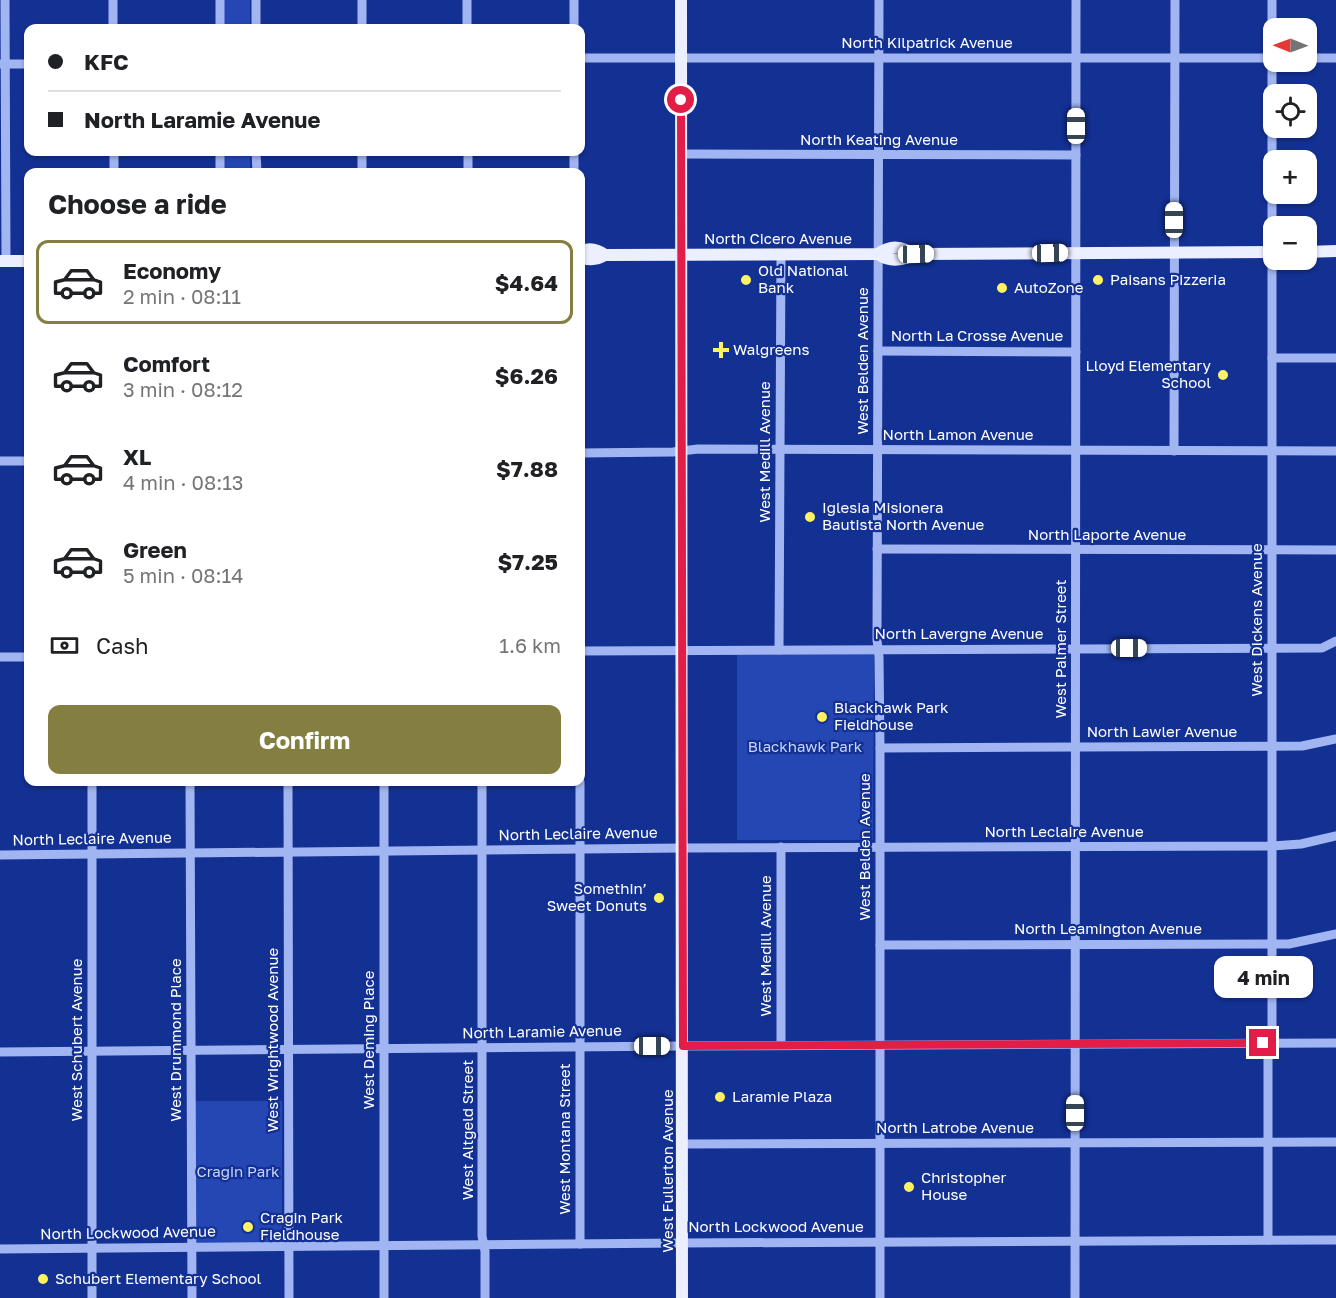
<!DOCTYPE html>
<meta charset="utf-8">
<style>
body{margin:0;font-family:"Golos Text",sans-serif;background:#f2f2f2;color:#202124;height:100vh;display:flex;flex-direction:column;font-size:22px;white-space:nowrap}
*{box-sizing:border-box;margin:0}
p{font-size:20px;color:#757577}
.icon{flex:none;width:33px;height:33px;fill:none;stroke:currentColor;stroke-width:2;stroke-linecap:round;stroke-linejoin:round}
.map{position:relative;flex:1;overflow:hidden}
.sheet{position:absolute;left:24px;top:168px;width:561px;height:618px;display:flex;flex-direction:column;background:#fff;border-radius:12px;box-shadow:0 2px 4px #0004}
.sheet>*{flex:none}
.guide{position:absolute;left:24px;top:24px;width:561px;height:132px;border-radius:12px;box-shadow:0 2px 4px #0004;display:grid;align-content:center;height:132px;padding:0 24px;background:#fff}
.needle{width:39px;rotate:271deg}
.buttons{position:absolute;left:1263px;top:18px;display:grid;gap:12px}
.buttons a{display:grid;place-items:center;width:54px;height:54px;border-radius:12px;background:#fff;box-shadow:0 2px 4px #0004;font-size:30px}
.end{position:absolute;width:27px;height:27px;margin:-14px;border:8px solid #e11d48;background:#fff;box-shadow:0 0 0 3px #fff}
.from{border-radius:50%}
.bubble{position:absolute;height:42px;border-radius:12px;background:#fff;box-shadow:0 2px 4px #0004;font-size:20px;font-weight:700;line-height:42px;text-align:center}
.car{position:absolute;width:18px;height:36px;margin:-18px -9px;border-radius:8px;box-shadow:0 0 4px 2px #0007;background:linear-gradient(#fff 24%,#345 0 40%,#fff 0 76%,#345 0 86%,#fff 0)}
.guide b{display:flex;align-items:center;gap:21px;height:57px;font-size:22px}
.guide b+b{border-top:2px solid #e0e0e0}
.guide i{width:15px;height:15px;background:#202124}
ul{padding:0;list-style:none}
li{display:flex;align-items:center;gap:18px;height:84px;margin:0 12px 9px;padding:0 12px;border:3px solid transparent;border-radius:12px}
li div{flex:1}
li b{display:block;font-size:22px}
li em{font-style:normal;font-weight:700}
li.on{border-color:#847f40}
li>.icon{width:54px;height:54px;stroke-width:1.5}
h2{padding:0 24px;font-size:27px;line-height:72px}
.pay{display:flex;align-items:center;gap:15px;height:66px;padding:0 24px;font-size:22px}
.pay p{margin-inline-start:auto}
.action{display:flex;gap:12px;margin-top:auto;padding:12px 24px}
.action a{flex:1;height:69px;border-radius:12px;background:#847f40;color:#fff;font-size:24px;font-weight:700;line-height:69px;text-align:center}
.map>svg:first-child{display:block}
.green{fill:#2447b3}
.lines{fill:none;stroke-linecap:round;stroke-linejoin:round}
.minor{stroke:#a1b5f2;stroke-width:9}
.major{stroke:#ecefff;stroke-width:12}
.route{stroke:#e11d48;stroke-width:8}
.poi-dot{fill:#fff262;stroke:#133093;stroke-width:2}
.labels{text-anchor:middle;stroke-width:4.5;stroke-linejoin:round;paint-order:stroke}
.street-label{font-size:15px;fill:#fff;stroke:#133093}
.poi-label{font-size:15px;fill:#fff;stroke:#133093;text-anchor:start}
.park-label{font-size:15px;fill:#c8d5fd;stroke:#133093}
</style>
<div class="map">
<svg width="1336" height="1298" viewBox="0 0 1336 1298">
<rect width="100%" height="100%" fill="#133093"/>
<g class="green">
<rect x="224" y="0" width="26" height="28"/>
<rect x="223" y="152" width="27" height="20"/>
<path d="M874,654L873,840H737V655Z"/>
<rect x="195" y="1101" width="87" height="142"/>
</g>
<g class="lines">
<g class="minor">
<path d="M5,0L6,261"/>
<path d="M113,0V28"/>
<path d="M256,0V28"/>
<path d="M879,0L877,640L879,657L880,748V1298"/>
<path d="M220,28V0"/>
<path d="M362,28V0"/>
<path d="M467,28V0"/>
<path d="M574,28V0"/>
<path d="M580,58H1274"/>
<path d="M1306,58H1336"/>
<path d="M1,64H28"/>
<path d="M114,152V172"/>
<path d="M256,152L257,172"/>
<path d="M468,152V172"/>
<path d="M681,154L1076,155"/>
<path d="M220,172V152"/>
<path d="M362,172V152"/>
<path d="M574,172V152"/>
<path d="M878,351L1076,352"/>
<path d="M1272,358H1336"/>
<path d="M1174,451L1175,0"/>
<path d="M580,453L673,452L698,449L1336,451"/>
<path d="M0,461H28"/>
<path d="M877,549L1336,550"/>
<path d="M779,650L781,254"/>
<path d="M580,651L1322,648L1336,641"/>
<path d="M0,657H28"/>
<path d="M880,748L1302,746L1336,739"/>
<path d="M92,782V1298"/>
<path d="M190,782L192,1298"/>
<path d="M288,782L289,1298"/>
<path d="M384,782V1298"/>
<path d="M482,782V1236L485,1251V1298"/>
<path d="M580,782V1244"/>
<path d="M0,855L682,848L1272,846L1301,844L1336,836"/>
<path d="M880,945L1289,944L1336,934"/>
<path d="M781,1045V847"/>
<path d="M0,1052L683,1046L1336,1043"/>
<path d="M682,1144L1336,1142"/>
<path d="M1268,1240V1052L1272,1033V0"/>
<path d="M0,1249L682,1243L1336,1240"/>
<path d="M1075,1298L1076,0"/>
</g>
<g class="major">
<path d="M681,0L682,1298"/>
<path d="M580,252C589,247 598,250 605,255"/>
<path d="M1306,252L1336,251"/>
<path d="M878,254C891,263 903,260 916,254L1274,252"/>
<path d="M580,257C590,261 597,260 605,255L878,254C892,244 901,247 916,254"/>
<path d="M0,261H28"/>
</g>
</g>
<g class="lines">
<path class="route" d="M681,100L683,1046L1263,1043"/>
</g>
<g class="poi-dot">
<circle cx="746" cy="280" r="6"/>
<circle cx="1098" cy="280" r="6"/>
<circle cx="1002" cy="288" r="6"/>
<path d="M718 341h6v6h6v6h-6v6h-6v-6h-6v-6h6z"/>
<circle cx="1223" cy="375" r="6"/>
<circle cx="810" cy="517" r="6"/>
<circle cx="822" cy="717" r="6"/>
<circle cx="659" cy="898" r="6"/>
<circle cx="720" cy="1097" r="6"/>
<circle cx="909" cy="1187" r="6"/>
<circle cx="248" cy="1227" r="6"/>
<circle cx="43" cy="1279" r="6"/>
</g>
<g class="labels">
<g class="street-label">
<text x="927" y="48">North Kilpatrick Avenue</text>
<text x="879" y="145">North Keating Avenue</text>
<text x="778" y="244">North Cicero Avenue</text>
<text x="977" y="341">North La Crosse Avenue</text>
<text transform="translate(863 361) rotate(-90)" y="5">West Belden Avenue</text>
<text x="958" y="440">North Lamon Avenue</text>
<text transform="translate(765 452) rotate(-90)" y="5">West Medill Avenue</text>
<text x="1107" y="540">North Laporte Avenue</text>
<text transform="translate(1257 620) rotate(-90)" y="5">West Dickens Avenue</text>
<text x="959" y="639">North Lavergne Avenue</text>
<text transform="translate(1061 649) rotate(-90)" y="5">West Palmer Street</text>
<text x="1162" y="737">North Lawler Avenue</text>
<text x="1064" y="837">North Leclaire Avenue</text>
<text transform="translate(578 834) rotate(-1)" y="5">North Leclaire Avenue</text>
<text transform="translate(92 839) rotate(-1)" y="5">North Leclaire Avenue</text>
<text transform="translate(865 847) rotate(-90)" y="5">West Belden Avenue</text>
<text x="1108" y="934">North Leamington Avenue</text>
<text transform="translate(766 946) rotate(-90)" y="5">West Medill Avenue</text>
<text transform="translate(542 1032) rotate(-1)" y="5">North Laramie Avenue</text>
<text transform="translate(77 1040) rotate(-90)" y="5">West Schubert Avenue</text>
<text transform="translate(176 1040) rotate(-90)" y="5">West Drummond Place</text>
<text transform="translate(273 1040) rotate(-90)" y="5">West Wrightwood Avenue</text>
<text transform="translate(369 1040) rotate(-90)" y="5">West Deming Place</text>
<text x="955" y="1133">North Latrobe Avenue</text>
<text transform="translate(468 1130) rotate(-90)" y="5">West Altgeld Street</text>
<text transform="translate(565 1139) rotate(-90)" y="5">West Montana Street</text>
<text transform="translate(668 1171) rotate(-90)" y="5">West Fullerton Avenue</text>
<text x="776" y="1232">North Lockwood Avenue</text>
<text transform="translate(128 1233) rotate(-1)" y="5">North Lockwood Avenue</text>
</g>
<g class="poi-label">
<text x="758" y="276">Old National<tspan x="758" dy="17">Bank</tspan></text>
<text x="1110" y="285">Paisans Pizzeria</text>
<text x="1014" y="293">AutoZone</text>
<text x="733" y="355">Walgreens</text>
<text x="1211" y="371" text-anchor="end">Lloyd Elementary<tspan x="1211" dy="17">School</tspan></text>
<text x="822" y="513">Iglesia Misionera<tspan x="822" dy="17">Bautista North Avenue</tspan></text>
<text x="834" y="713">Blackhawk Park<tspan x="834" dy="17">Fieldhouse</tspan></text>
<text x="647" y="894" text-anchor="end">Somethin’<tspan x="647" dy="17">Sweet Donuts</tspan></text>
<text x="732" y="1102">Laramie Plaza</text>
<text x="921" y="1183">Christopher<tspan x="921" dy="17">House</tspan></text>
<text x="260" y="1223">Cragin Park<tspan x="260" dy="17">Fieldhouse</tspan></text>
<text x="55" y="1284">Schubert Elementary School</text>
</g>
<g class="park-label">
<text x="805" y="752">Blackhawk Park</text>
<text x="238" y="1177">Cragin Park</text>
</g>
</g>
</svg>
<div class="buttons">
<a><svg class="needle" viewBox="-14 -14 28 28"><path d="M0-13l5 13h-10z" fill="#e53935"/><path d="M0 13l5-13h-10z" fill="#757577"/></svg></a>
<a><svg class="icon" aria-label="locate" viewBox="0 0 24 24"><circle cx="12" cy="12" r="6"/><path d="M12 2v4M12 18v4M2 12h4M18 12h4"/></svg></a>
<a>+</a>
<a>−</a>
</div>
<i class="end from" style="left:681px;top:100px"></i>
<i class="end" style="left:1263px;top:1043px"></i>
<div class="bubble" style="left:1214px;top:956px;width:99px">4 min</div>
<i class="car" style="left:1076px;top:126px;rotate:0deg"></i>
<i class="car" style="left:1174px;top:220px;rotate:0deg"></i>
<i class="car" style="left:1050px;top:253px;rotate:89deg"></i>
<i class="car" style="left:916px;top:254px;rotate:89deg"></i>
<i class="car" style="left:1129px;top:648px;rotate:90deg"></i>
<i class="car" style="left:652px;top:1046px;rotate:90deg"></i>
<i class="car" style="left:1075px;top:1113px;rotate:0deg"></i>
<div class="guide">
<b><i class="from"></i>KFC</b>
<b><i></i>North Laramie Avenue</b>
</div>
<section class="sheet">
<h2>Choose a ride</h2>
<ul>
<li class="on"><svg class="icon" aria-label="car" viewBox="0 0 24 24"><path d="M5 17H2v-5l4-1 3-4h7l3 4 3 1v5h-3M9 17h6M6 11h13"/><circle cx="7" cy="17" r="2"/><circle cx="17" cy="17" r="2"/></svg><div><b>Economy</b><p>2 min · 08:11</p></div><em>$4.64</em></li>
<li><svg class="icon" aria-label="car" viewBox="0 0 24 24"><path d="M5 17H2v-5l4-1 3-4h7l3 4 3 1v5h-3M9 17h6M6 11h13"/><circle cx="7" cy="17" r="2"/><circle cx="17" cy="17" r="2"/></svg><div><b>Comfort</b><p>3 min · 08:12</p></div><em>$6.26</em></li>
<li><svg class="icon" aria-label="car" viewBox="0 0 24 24"><path d="M5 17H2v-5l4-1 3-4h7l3 4 3 1v5h-3M9 17h6M6 11h13"/><circle cx="7" cy="17" r="2"/><circle cx="17" cy="17" r="2"/></svg><div><b>XL</b><p>4 min · 08:13</p></div><em>$7.88</em></li>
<li><svg class="icon" aria-label="car" viewBox="0 0 24 24"><path d="M5 17H2v-5l4-1 3-4h7l3 4 3 1v5h-3M9 17h6M6 11h13"/><circle cx="7" cy="17" r="2"/><circle cx="17" cy="17" r="2"/></svg><div><b>Green</b><p>5 min · 08:14</p></div><em>$7.25</em></li>
</ul>
<div class="pay"><svg class="icon" aria-label="cash" viewBox="0 0 24 24"><path d="M3 7h18v10H3z"/><circle cx="12" cy="12" r="2"/></svg>Cash<p>1.6 km</p></div>
<div class="action"><a>Confirm</a></div>
</section>
</div>
